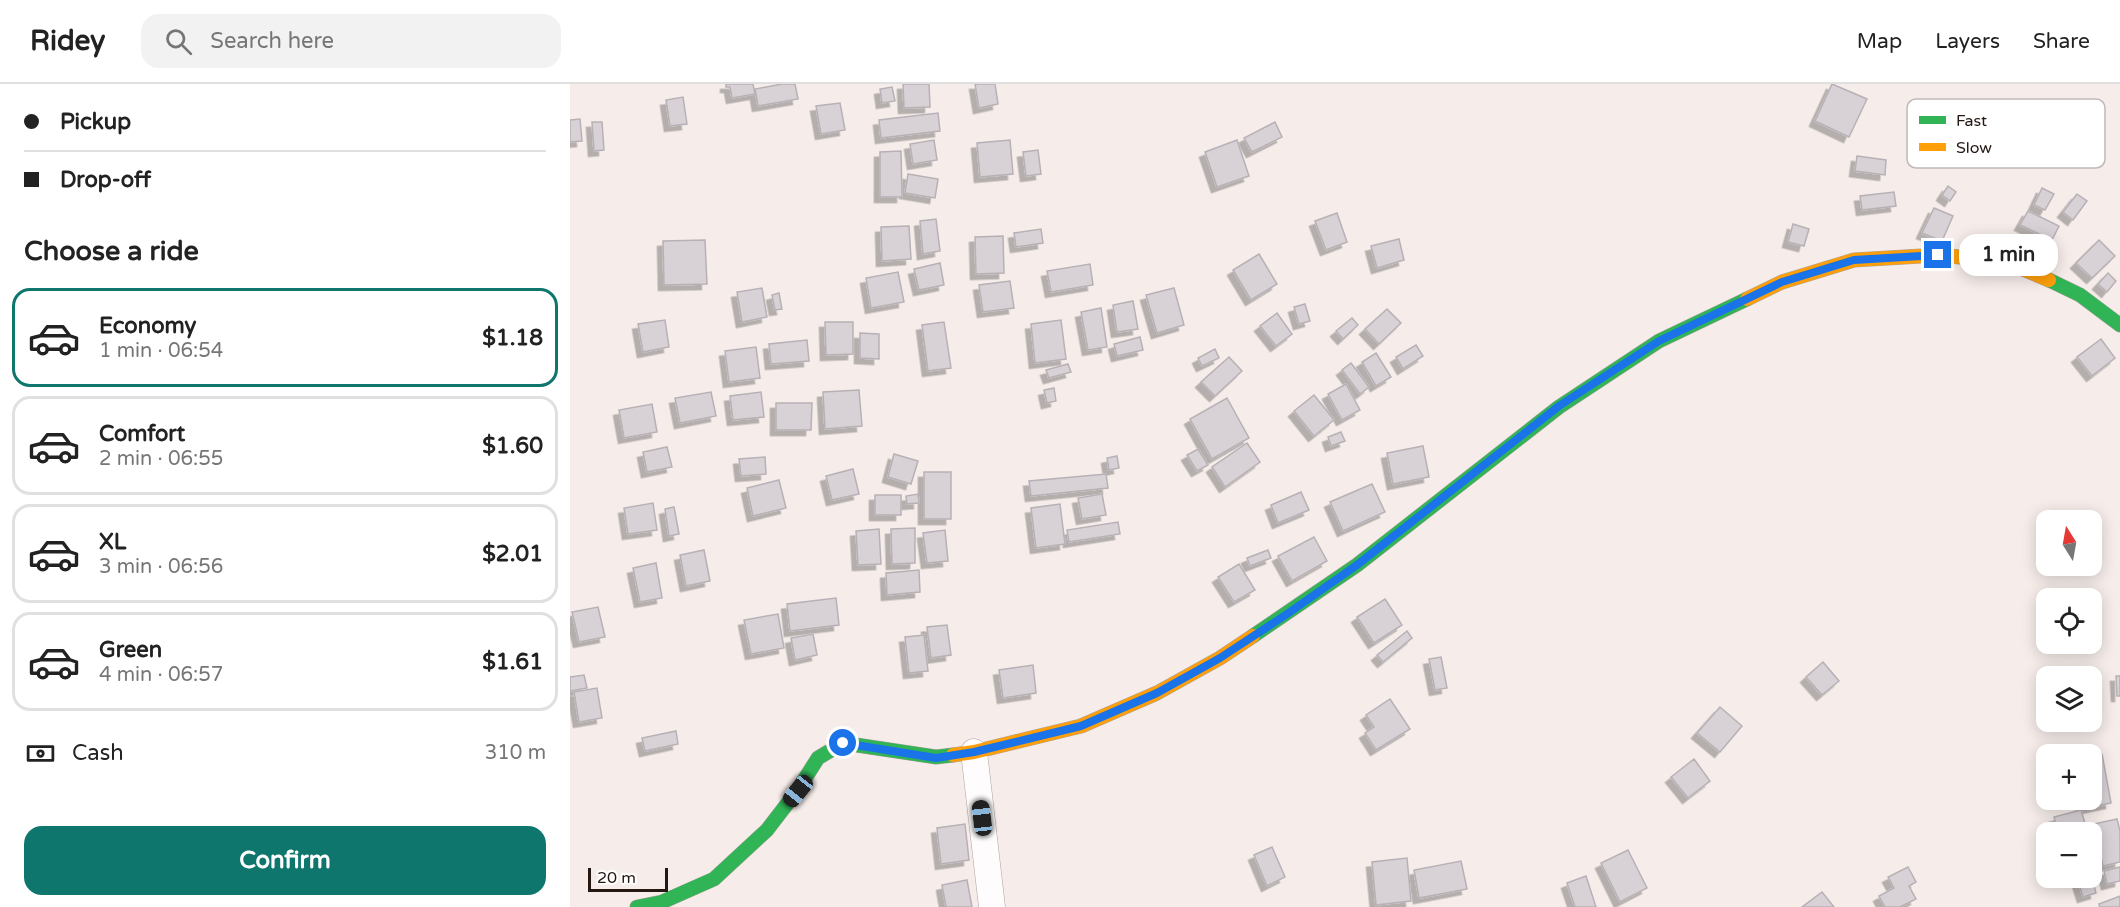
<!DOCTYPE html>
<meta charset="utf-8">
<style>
body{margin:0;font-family:"Varela Round",sans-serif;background:#f2f2f2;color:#222;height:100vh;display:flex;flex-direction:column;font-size:22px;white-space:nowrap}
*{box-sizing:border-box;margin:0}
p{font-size:20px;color:#767676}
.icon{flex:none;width:33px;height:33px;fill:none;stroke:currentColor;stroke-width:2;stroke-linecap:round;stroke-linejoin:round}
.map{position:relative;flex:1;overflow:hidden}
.sheet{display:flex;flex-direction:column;background:#fff;width:570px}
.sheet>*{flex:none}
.top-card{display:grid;align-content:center;height:132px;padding:0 24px;background:#fff}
.needle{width:39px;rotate:349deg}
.controls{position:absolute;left:1466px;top:426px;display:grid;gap:12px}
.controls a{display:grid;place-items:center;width:66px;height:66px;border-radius:12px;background:#fff;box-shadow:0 3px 15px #0003;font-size:30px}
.scale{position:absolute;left:18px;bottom:15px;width:80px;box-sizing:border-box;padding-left:6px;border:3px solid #251712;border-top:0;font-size:16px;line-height:21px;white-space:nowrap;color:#251712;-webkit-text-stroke:4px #fff;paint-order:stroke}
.end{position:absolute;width:27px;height:27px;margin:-14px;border:8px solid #1a73e8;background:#fff;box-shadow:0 0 0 3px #fff}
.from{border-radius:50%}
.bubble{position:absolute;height:42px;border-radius:18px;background:#fff;box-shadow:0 3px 15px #0003;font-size:20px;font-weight:800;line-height:42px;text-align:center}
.car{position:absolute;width:18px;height:36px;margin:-18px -9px;border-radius:8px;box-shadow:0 0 4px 2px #0007;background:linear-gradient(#222 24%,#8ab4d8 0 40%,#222 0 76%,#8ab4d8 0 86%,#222 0)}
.top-card b{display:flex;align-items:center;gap:21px;height:57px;font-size:22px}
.top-card b+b{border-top:2px solid #e0e0e0}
.top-card i{width:15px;height:15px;background:#222}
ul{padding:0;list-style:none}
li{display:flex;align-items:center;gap:18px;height:99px;margin:0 12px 9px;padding:0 12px;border:3px solid #e0e0e0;border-radius:18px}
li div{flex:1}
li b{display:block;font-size:22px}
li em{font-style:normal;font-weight:800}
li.selected{border-color:#0f766e}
li>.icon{width:54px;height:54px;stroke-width:1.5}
h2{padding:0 24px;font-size:27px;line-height:72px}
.pay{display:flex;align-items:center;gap:15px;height:66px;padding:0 24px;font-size:22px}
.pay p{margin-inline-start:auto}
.button{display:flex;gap:12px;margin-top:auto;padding:12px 24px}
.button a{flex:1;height:69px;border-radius:18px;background:#0f766e;color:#fff;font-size:24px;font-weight:800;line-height:69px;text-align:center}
header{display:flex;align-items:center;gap:36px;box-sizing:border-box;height:84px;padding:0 30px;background:#fff;border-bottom:2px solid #e0e0e0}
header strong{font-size:28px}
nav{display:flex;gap:33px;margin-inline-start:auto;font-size:21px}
.search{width:420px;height:54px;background:#f2f2f2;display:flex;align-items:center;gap:15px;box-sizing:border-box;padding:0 21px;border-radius:18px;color:#767676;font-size:22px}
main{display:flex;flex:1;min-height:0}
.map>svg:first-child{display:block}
.building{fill:#d8d2d7;stroke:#b7b1b6;stroke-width:1.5;filter:url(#shadow)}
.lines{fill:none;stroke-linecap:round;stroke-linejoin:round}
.street-casing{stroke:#aca29f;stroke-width:27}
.fast-casing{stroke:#aca29f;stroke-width:15}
.slow-casing{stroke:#aca29f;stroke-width:15}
.street{stroke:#fefcfc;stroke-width:26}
.fast{stroke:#30b455;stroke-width:14}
.slow{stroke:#ff9f0a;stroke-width:14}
.route{stroke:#1a73e8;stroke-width:8}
.key{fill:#fff;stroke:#beb9b8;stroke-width:1.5}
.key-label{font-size:16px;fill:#251712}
</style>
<header>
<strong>Ridey</strong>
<div class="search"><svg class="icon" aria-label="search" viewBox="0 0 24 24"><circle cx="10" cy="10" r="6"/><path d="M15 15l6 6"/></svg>Search here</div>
<nav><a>Map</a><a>Layers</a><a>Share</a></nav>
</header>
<main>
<section class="sheet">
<div class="top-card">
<b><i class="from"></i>Pickup</b>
<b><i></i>Drop-off</b>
</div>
<h2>Choose a ride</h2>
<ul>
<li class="selected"><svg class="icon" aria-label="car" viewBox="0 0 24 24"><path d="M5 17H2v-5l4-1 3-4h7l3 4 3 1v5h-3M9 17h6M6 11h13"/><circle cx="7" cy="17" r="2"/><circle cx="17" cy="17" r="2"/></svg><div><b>Economy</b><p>1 min · 06:54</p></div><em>$1.18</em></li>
<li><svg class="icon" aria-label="car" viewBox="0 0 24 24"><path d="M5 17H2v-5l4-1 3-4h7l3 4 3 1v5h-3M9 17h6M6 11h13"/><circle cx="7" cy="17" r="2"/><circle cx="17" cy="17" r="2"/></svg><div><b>Comfort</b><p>2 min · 06:55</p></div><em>$1.60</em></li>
<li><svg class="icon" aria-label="car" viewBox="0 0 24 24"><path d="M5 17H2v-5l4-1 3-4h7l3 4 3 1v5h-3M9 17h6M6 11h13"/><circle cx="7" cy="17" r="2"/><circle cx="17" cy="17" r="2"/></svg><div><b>XL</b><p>3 min · 06:56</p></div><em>$2.01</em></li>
<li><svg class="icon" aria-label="car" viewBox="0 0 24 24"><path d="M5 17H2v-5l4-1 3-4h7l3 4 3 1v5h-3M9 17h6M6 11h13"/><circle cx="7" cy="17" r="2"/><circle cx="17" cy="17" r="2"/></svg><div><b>Green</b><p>4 min · 06:57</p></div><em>$1.61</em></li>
</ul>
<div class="pay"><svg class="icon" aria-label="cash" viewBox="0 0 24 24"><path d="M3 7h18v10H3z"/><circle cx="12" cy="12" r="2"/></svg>Cash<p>310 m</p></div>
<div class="button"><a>Confirm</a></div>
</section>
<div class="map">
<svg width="1550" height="823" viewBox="0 0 1550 823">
<defs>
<filter id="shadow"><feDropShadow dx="-5.5" dy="5.5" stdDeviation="0" flood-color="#0004"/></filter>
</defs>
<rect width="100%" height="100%" fill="#f6edea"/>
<g class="building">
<path d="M156,0H183L185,10L162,14L160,3H156Z"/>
<path d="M212,0H225L228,15L188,22L185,5Z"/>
<path d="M333,0H359L360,23L334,24Z"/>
<path d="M405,0H425L428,20L409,24Z"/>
<path d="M1262,0L1297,15L1279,53L1245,37Z"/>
<path d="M322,3L325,17L312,19L310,5Z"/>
<path d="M113,13L117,40L100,42L96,16Z"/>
<path d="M270,19L275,46L251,50L246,22Z"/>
<path d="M368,29L370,47L311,54L309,36Z"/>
<path d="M10,35L12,57L0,58V36Z"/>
<path d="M22,38H32L34,66L24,67Z"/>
<path d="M705,38L712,53L682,68L674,54Z"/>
<path d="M364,56L367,76L343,80L340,60Z"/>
<path d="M440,56L443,90L410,93L407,59Z"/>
<path d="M667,56L679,92L647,103L635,68Z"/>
<path d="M468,66L471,90L456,92L453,68Z"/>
<path d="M331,67L332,113H310V68Z"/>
<path d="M1287,72L1316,76L1315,91L1285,87Z"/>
<path d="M338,90L368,95L365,114L335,109Z"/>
<path d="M1378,102L1386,108L1380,117L1372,111Z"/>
<path d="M1472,104L1484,110L1475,126L1464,121Z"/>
<path d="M1324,108L1326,122L1292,126L1290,112Z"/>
<path d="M1507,110L1517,117L1503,136L1493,128Z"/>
<path d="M1364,124L1383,132L1372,157L1352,149Z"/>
<path d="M1458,127L1489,142L1482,156L1450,141Z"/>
<path d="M767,129L777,158L756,166L745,137Z"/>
<path d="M366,135L370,167L353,170L350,137Z"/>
<path d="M1223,140L1239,145L1234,162L1218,158Z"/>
<path d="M339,142L341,175L312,177L311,143Z"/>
<path d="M471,145L473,159L446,163L444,149Z"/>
<path d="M433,152L434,189L406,190L405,153Z"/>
<path d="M829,155L834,176L807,184L801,162Z"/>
<path d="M135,156L137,200L94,201L93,157Z"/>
<path d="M1529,156L1545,172L1522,194L1506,179Z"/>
<path d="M689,170L707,200L681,216L663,186Z"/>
<path d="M370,179L374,201L349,206L344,185Z"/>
<path d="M520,180L523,201L481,208L477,187Z"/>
<path d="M328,188L334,218L301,224L296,194Z"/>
<path d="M1538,189L1546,197L1537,208L1528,200Z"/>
<path d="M440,197L444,224L413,228L409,201Z"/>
<path d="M192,204L197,233L172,238L167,208Z"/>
<path d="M604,204L614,241L587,249L576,211Z"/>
<path d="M209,209L212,225L205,226L202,211Z"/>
<path d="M563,217L568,245L547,248L543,221Z"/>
<path d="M735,220L740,237L729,240L724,223Z"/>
<path d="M531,224L537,263L518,266L511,228Z"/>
<path d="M817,225L831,239L809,260L795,245Z"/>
<path d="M707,229L722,250L706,262L690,242Z"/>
<path d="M782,234L788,241L773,255L766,247Z"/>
<path d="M95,236L99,263L73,268L68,240Z"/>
<path d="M491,236L496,275L465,279L461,240Z"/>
<path d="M255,238H283V270L256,271Z"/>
<path d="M374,238L381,284L358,287L352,241Z"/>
<path d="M290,249L309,250V275L290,274Z"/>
<path d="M570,253L573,266L547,272L544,260Z"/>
<path d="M1531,255L1545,274L1522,292L1507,273Z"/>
<path d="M237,256L239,277L201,280L199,260Z"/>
<path d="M846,261L853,272L833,285L826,273Z"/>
<path d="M186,263L190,294L159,298L155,267Z"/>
<path d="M645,265L649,274L632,282L628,274Z"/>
<path d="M806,269L821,293L806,302L792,278Z"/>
<path d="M659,273L672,287L645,312L631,298Z"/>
<path d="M781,279L799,303L790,310L772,286Z"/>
<path d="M498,280L501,288L479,294L476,286Z"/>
<path d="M776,300L790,326L772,336L758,310Z"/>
<path d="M484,304L486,317L477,319L474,306Z"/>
<path d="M289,306L292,342L255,345L253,308Z"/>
<path d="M141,308L146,332L110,339L105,314Z"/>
<path d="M191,308L194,333L163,336L160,312Z"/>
<path d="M744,311L764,336L744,352L724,327Z"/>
<path d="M657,314L679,354L642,375L620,335Z"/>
<path d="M206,319H242L241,346H206Z"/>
<path d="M82,320L87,348L54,354L49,326Z"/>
<path d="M771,348L775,357L761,362L758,353Z"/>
<path d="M677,359L690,378L655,403L642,383Z"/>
<path d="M853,362L859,393L823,400L817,369Z"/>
<path d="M97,363L102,383L77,388L73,368Z"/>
<path d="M628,365L638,381L627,387L617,371Z"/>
<path d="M324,370L348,377L341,400L318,393Z"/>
<path d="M547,372L549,384L539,386L537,374Z"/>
<path d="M195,373L196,390L171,392L169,375Z"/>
<path d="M283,385L289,410L262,416L256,392Z"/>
<rect x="354" y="388" width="27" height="47"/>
<path d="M536,390L538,404L461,412L459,397Z"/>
<path d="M209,396L216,424L183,432L177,404Z"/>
<path d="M802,400L815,428L773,447L760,418Z"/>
<path d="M731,408L739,426L708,439L701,421Z"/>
<path d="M348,410L349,419L337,420L336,412Z"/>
<path d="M532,410L536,431L512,435L508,414Z"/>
<rect x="305" y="411" width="26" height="20"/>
<path d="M83,419L87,446L58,450L54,424Z"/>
<path d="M490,420L495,460L466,464L461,424Z"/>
<path d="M104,423L109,450L99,452L95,425Z"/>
<path d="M548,438L550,450L499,458L497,446Z"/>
<path d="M345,444V479L322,480L321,445Z"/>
<path d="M309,445L311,480L288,481L286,447Z"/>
<path d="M375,446L378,477L357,479L353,449Z"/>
<path d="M744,453L757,477L722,497L708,472Z"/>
<path d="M134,466L140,497L116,502L110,471Z"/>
<path d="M698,466L701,474L680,482L677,474Z"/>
<path d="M86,479L92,514L70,518L63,484Z"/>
<path d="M669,480L685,506L664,518L648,493Z"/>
<path d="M349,486L350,508L317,511L316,489Z"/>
<path d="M266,514L269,541L220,547L217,520Z"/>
<path d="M815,515L832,541L804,559L787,533Z"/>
<path d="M28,523L35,553L9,558L2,528Z"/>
<path d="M208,530L214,564L181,570L174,536Z"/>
<path d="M377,541L381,571L361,574L357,543Z"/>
<path d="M837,547L842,554L813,578L807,571Z"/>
<path d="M243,550L247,571L225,576L221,554Z"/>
<path d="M354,551L358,587L339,589L335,553Z"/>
<path d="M871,573L877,604L865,606L859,575Z"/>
<path d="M1253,578L1269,597L1252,611L1236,593Z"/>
<path d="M463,581L466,609L433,614L429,586Z"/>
<path d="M14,591L17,604L0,607V593Z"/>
<path d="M1546,592H1550V612H1547Z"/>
<path d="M27,604L32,634L9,638L4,608Z"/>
<path d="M820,615L840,645L806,666L795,649L804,643L796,631Z"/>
<path d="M1150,623L1172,642L1150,668L1127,649Z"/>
<path d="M106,647L108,660L75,667L72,654Z"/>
<path d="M1532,670L1541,719L1512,725L1510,716H1521V672Z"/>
<path d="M1124,675L1140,697L1118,714L1101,693Z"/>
<path d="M1511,726L1516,743L1488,748L1484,733Z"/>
<path d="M1547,735L1550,747V778L1533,782L1524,740Z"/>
<path d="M395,740L399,776L371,780L367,744Z"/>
<path d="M702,763L715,793L697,802L684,771Z"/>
<path d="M1058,766L1077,804L1050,818L1031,779Z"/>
<path d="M837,774L841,817L806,821L802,778Z"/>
<path d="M891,777L897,805L849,814L844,786Z"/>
<path d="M1338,783L1346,798L1339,802L1346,815L1330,823H1315L1309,812L1324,804L1318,793Z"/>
<path d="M1550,783V797L1537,800L1534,787Z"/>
<path d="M1521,790L1526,809L1513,813L1507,794H1521Z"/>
<path d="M1016,792L1026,823H1005L997,799Z"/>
<path d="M397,796L402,823H376L372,801Z"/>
<path d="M1252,808L1264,823H1232Z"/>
<path d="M1550,812V823H1530L1529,820Z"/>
</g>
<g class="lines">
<g class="street-casing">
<path id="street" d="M404,668L422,823"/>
</g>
<g class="fast-casing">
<g id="fast">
<path d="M1479,196L1510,211L1550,241"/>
<path d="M683,552L787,481L989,323L1089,257L1177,215"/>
<path d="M67,823L92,818L144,795L197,746L227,707L248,674L273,659L366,673L383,671"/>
</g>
</g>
<g class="slow-casing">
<g id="slow">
<path d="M1177,215L1212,198L1284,176L1368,171L1434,177L1479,196"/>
<path d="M383,671L404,668L511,642L587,609L650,574L683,552"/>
</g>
</g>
<use href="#street" class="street"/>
<use href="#fast" class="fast"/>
<use href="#slow" class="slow"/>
</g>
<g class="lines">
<path class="route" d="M273,659L366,674L404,668L511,642L587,609L650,574L717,530L787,481L989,322L1089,257L1212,198L1284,176L1368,171"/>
</g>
<rect x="1337" y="15" width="198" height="69" rx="9" class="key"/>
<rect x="1349" y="32" width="27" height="8" fill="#30b455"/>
<rect x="1349" y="59" width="27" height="8" fill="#ff9f0a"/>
<g class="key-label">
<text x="1386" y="42">Fast</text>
<text x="1386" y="69">Slow</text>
</g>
</svg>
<div class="controls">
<a><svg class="needle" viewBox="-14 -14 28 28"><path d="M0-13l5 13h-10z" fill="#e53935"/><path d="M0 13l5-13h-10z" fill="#767676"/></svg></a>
<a><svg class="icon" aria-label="locate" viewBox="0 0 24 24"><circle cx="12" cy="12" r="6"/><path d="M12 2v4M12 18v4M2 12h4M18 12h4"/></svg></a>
<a><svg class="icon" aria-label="layers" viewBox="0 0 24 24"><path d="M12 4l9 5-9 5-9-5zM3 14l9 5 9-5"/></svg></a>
<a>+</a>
<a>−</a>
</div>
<div class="scale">20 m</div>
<i class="end from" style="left:273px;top:659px"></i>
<i class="end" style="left:1368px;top:171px"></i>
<div class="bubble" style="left:1389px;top:150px;width:99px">1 min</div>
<i class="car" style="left:228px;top:707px;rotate:219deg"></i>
<i class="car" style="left:412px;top:734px;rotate:353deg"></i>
</div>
</main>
